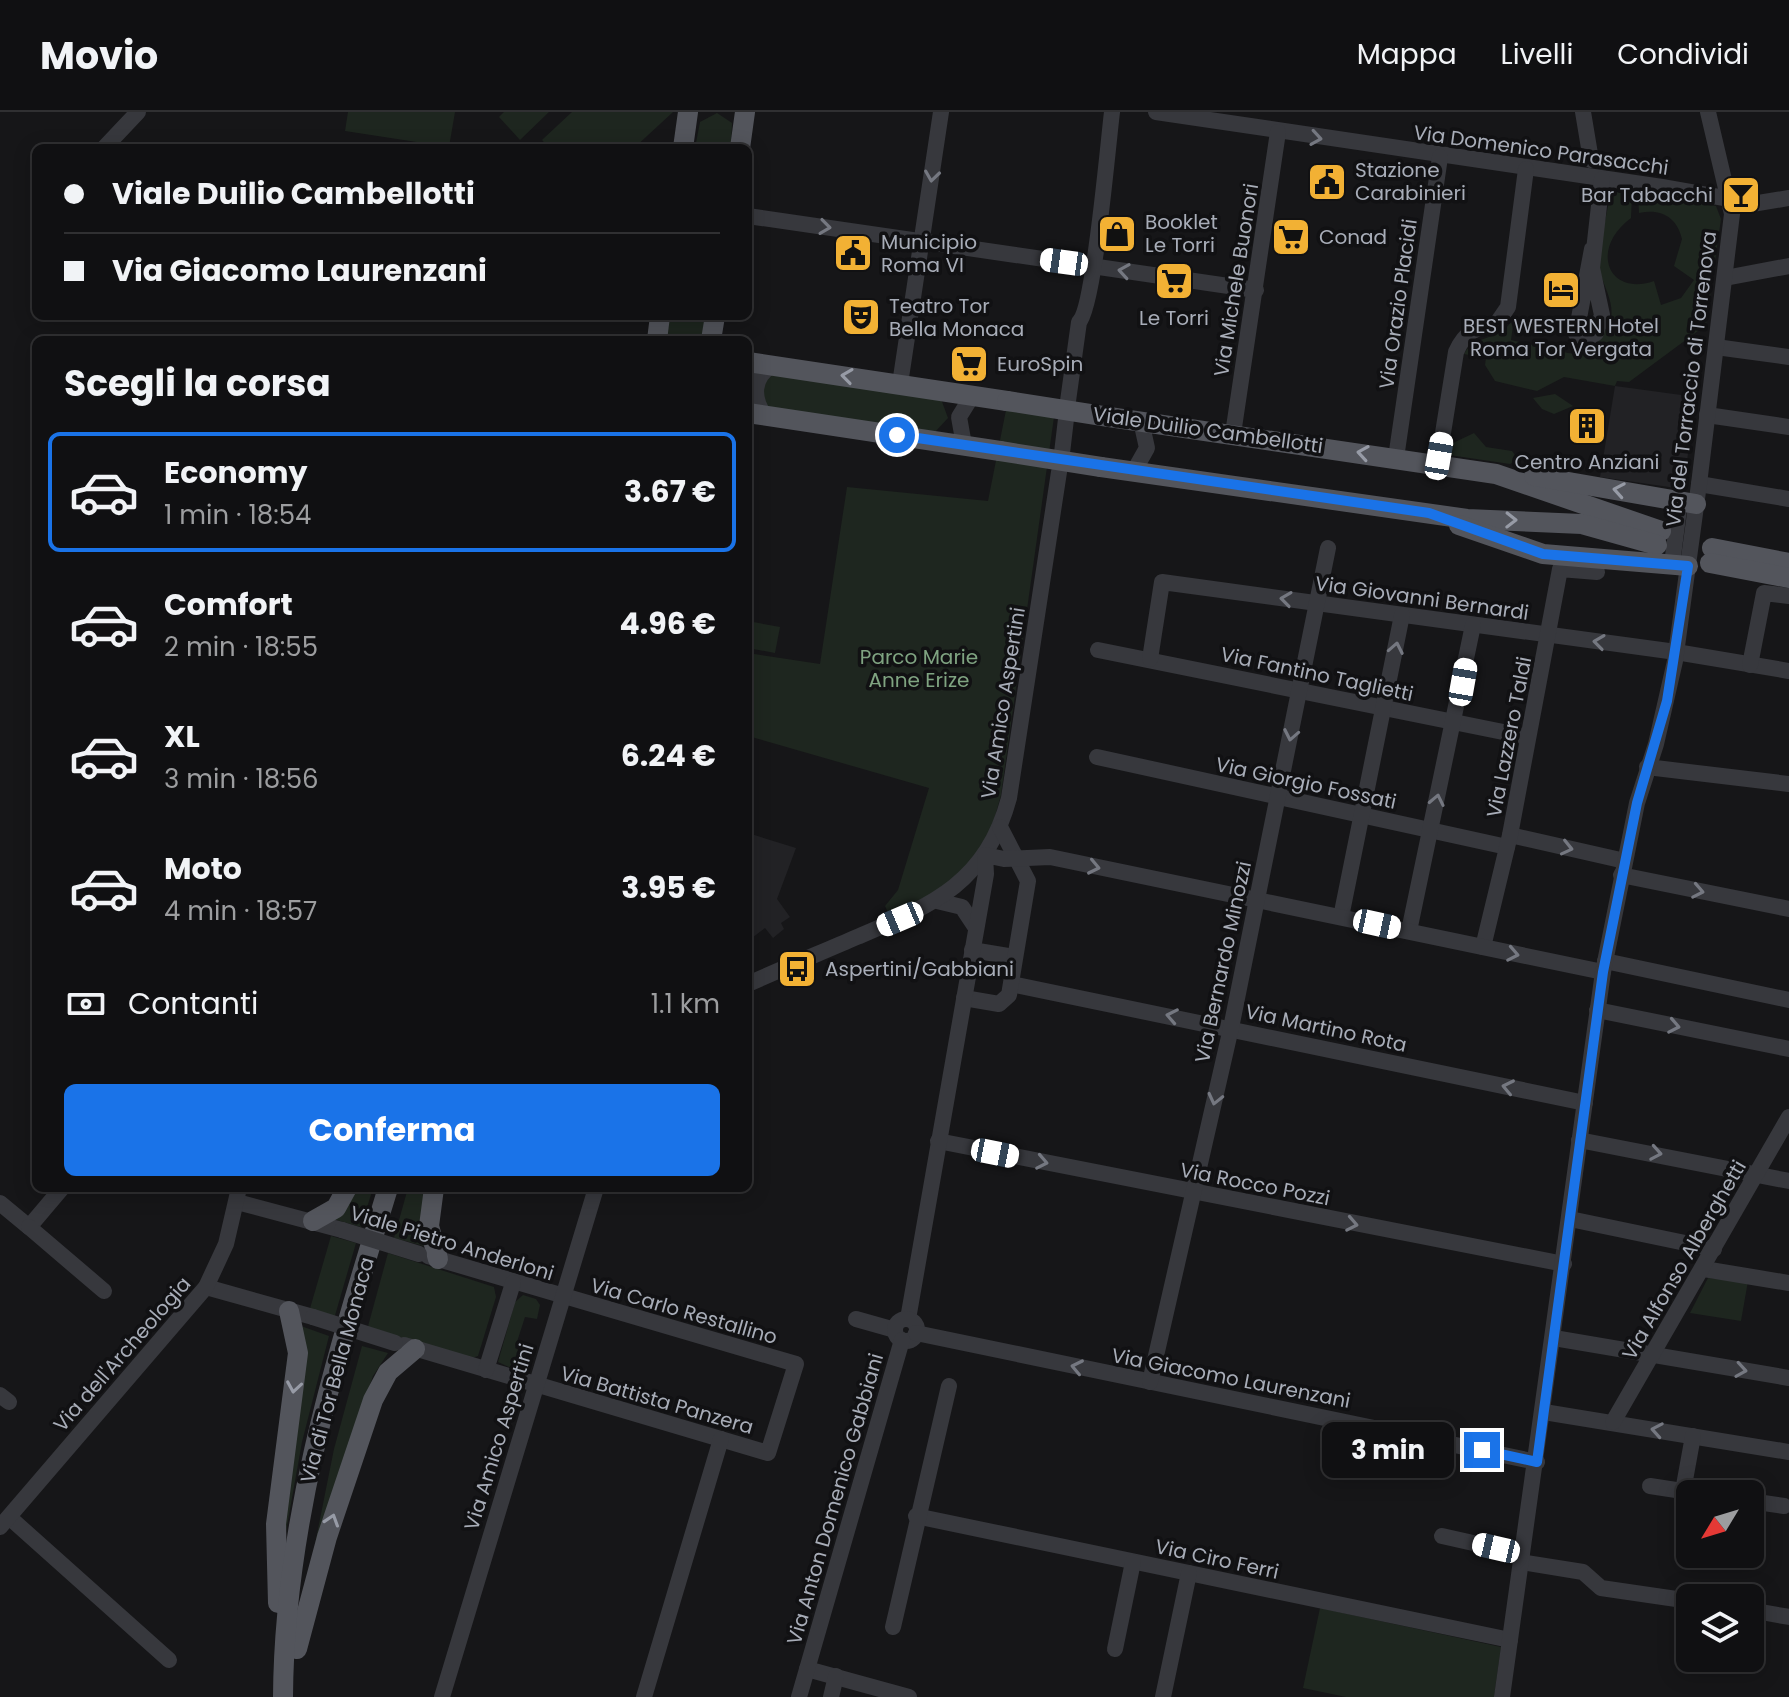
<!DOCTYPE html>
<html lang="it">
<meta charset="utf-8">
<style>
body{margin:0;font-family:Poppins,sans-serif;background:#1e1e20;color:#f1f3f6;height:100vh;display:flex;flex-direction:column;font-size:30px;white-space:nowrap}
*{box-sizing:border-box;margin:0}
p{font-size:26px;color:#9c9d9f}
.icon{flex:none;width:44px;height:44px;fill:none;stroke:currentColor;stroke-width:2;stroke-linecap:round;stroke-linejoin:round}
.map{position:relative;flex:1;overflow:hidden}
.side{position:absolute;left:32px;top:224px;width:720px;height:856px;display:flex;flex-direction:column;background:#101012;border-radius:12px;box-shadow:0 4px 20px #0003,0 0 0 2px #303032}
.side>*{flex:none}
.guide{position:absolute;left:32px;top:32px;width:720px;height:176px;border-radius:12px;box-shadow:0 4px 20px #0003,0 0 0 2px #303032;display:grid;align-content:center;height:176px;padding:0 32px;background:#101012}
.needle{width:52px;rotate:232deg}
.fabs{position:absolute;left:1676px;top:1368px;display:grid;gap:16px}
.fabs a{display:grid;place-items:center;width:88px;height:88px;border-radius:12px;background:#101012;box-shadow:0 4px 20px #0003,0 0 0 2px #303032;font-size:40px}
.end{position:absolute;width:36px;height:36px;margin:-18px;border:10px solid #1a73e8;background:#fff;box-shadow:0 0 0 4px #fff}
.from{border-radius:50%}
.bubble{position:absolute;height:56px;border-radius:12px;background:#101012;box-shadow:0 4px 20px #0003,0 0 0 2px #303032;font-size:26px;font-weight:700;line-height:56px;text-align:center}
.car{position:absolute;width:24px;height:48px;margin:-24px -12px;border-radius:10px;box-shadow:0 0 6px 2px #0007;background:linear-gradient(#fff 24%,#345 0 40%,#fff 0 76%,#345 0 86%,#fff 0)}
.guide b{display:flex;align-items:center;gap:28px;height:76px;font-size:30px}
.guide b+b{border-top:2px solid #303032}
.guide i{width:20px;height:20px;background:#f1f3f6}
ul{padding:0;list-style:none}
li{display:flex;align-items:center;gap:24px;height:120px;margin:0 16px 12px;padding:0 16px;border:4px solid transparent;border-radius:12px}
li div{flex:1}
li b{display:block;font-size:30px}
li em{font-style:normal;font-weight:700}
li.current{border-color:#1a73e8}
li>.icon{width:72px;height:72px;stroke-width:1.5}
h2{padding:0 32px;font-size:36px;line-height:96px}
.pay{display:flex;align-items:center;gap:20px;height:88px;padding:0 32px;font-size:30px}
.pay p{margin-inline-start:auto}
.action{display:flex;gap:16px;margin-top:auto;padding:16px 32px}
.action a{flex:1;height:92px;border-radius:12px;background:#1a73e8;color:#fff;font-size:32px;font-weight:700;line-height:92px;text-align:center}
header{display:flex;align-items:center;gap:48px;box-sizing:border-box;height:112px;padding:0 40px;background:#101012;border-bottom:2px solid #303032}
header strong{font-size:38px}
nav{display:flex;gap:44px;margin-inline-start:auto;font-size:28px}
.map>svg:first-child{display:block}
.built{fill:#222225}
.green{fill:#1e261f}
.lines{fill:none;stroke-linecap:round;stroke-linejoin:round}
.minor{stroke:#37383d;stroke-width:16}
.major{stroke:#53555c;stroke-width:20}
.minor-bridge{stroke:#37383d;stroke-width:16}
.major-bridge{stroke:#53555c;stroke-width:20}
.oneway{stroke:#757881}
.oneway2{stroke:#979ba6}
.route{stroke:#1a73e8;stroke-width:10}
.labels{text-anchor:middle;stroke-width:7;stroke-linejoin:round;paint-order:stroke}
.street-label{font-size:20px;fill:#a8adb8;stroke:#111113}
.poi-label{font-size:20px;fill:#a8adb8;stroke:#111113;text-anchor:start}
.park-label{font-size:20px;fill:#7fa381;stroke:#111113}
</style>
<header>
<strong>Movio</strong>
<nav><a>Mappa</a><a>Livelli</a><a>Condividi</a></nav>
</header>
<div class="map">
<svg width="1789" height="1585" viewBox="0 0 1789 1585">
<rect width="100%" height="100%" fill="#161618"/>
<g class="built">
<path d="M1615,274L1696,285L1683,377L1600,365Z"/>
<path d="M748,721L796,736L777,787L790,805L781,811L784,817L773,826L765,816L748,829Z"/>
</g>
<g class="green">
<path d="M348,0H455L449,35L345,19Z"/>
<path d="M504,0H549L520,28L499,5Z"/>
<path d="M572,0H673L634,36H549L542,28Z"/>
<path d="M717,1L732,11L731,36H695L700,10Z"/>
<path d="M1611,79L1632,82L1631,106C1589,137 1608,185 1654,169L1661,193L1681,186L1694,168L1674,154L1682,127C1677,105 1661,96 1639,101L1638,83L1716,94L1721,107L1706,213L1629,270L1617,269L1615,274L1564,265L1537,279L1495,269L1485,253L1486,246L1464,242C1475,221 1499,231 1514,206L1511,228L1568,241L1577,242L1578,236L1589,233L1602,218L1608,219C1617,194 1607,183 1600,160C1596,144 1608,98 1611,79Z"/>
<path d="M670,204H706L703,228H666Z"/>
<path d="M772,262L941,287L948,306L935,320L775,298L767,294L760,276Z"/>
<path d="M1555,282L1573,294L1554,302L1542,297L1533,286Z"/>
<path d="M1006,298L1054,305L1001,683C996,701 991,721 982,738C967,769 920,791 889,803L885,794L898,778L929,676L748,624V541L820,552L847,375L988,389Z"/>
<path d="M1474,321L1486,335L1512,339L1518,347L1510,352L1449,343L1451,332Z"/>
<path d="M748,509L780,515L775,541L748,536Z"/>
<path d="M353,1076H373L361,1115L333,1107Z"/>
<path d="M408,1076H428L422,1124L424,1134L394,1126Z"/>
<path d="M331,1124L356,1131L334,1207L309,1200Z"/>
<path d="M388,1141L494,1175L496,1185L478,1244L472,1246L367,1218Z"/>
<path d="M1708,1166L1748,1169L1741,1209L1690,1201Z"/>
<path d="M523,1183L536,1187L540,1193L537,1207L525,1205L515,1236L526,1242L518,1259L498,1250L515,1190Z"/>
<path d="M301,1214L329,1224L302,1330L284,1431Z"/>
<path d="M362,1234L388,1241L373,1264L315,1432L334,1337Z"/>
<path d="M1320,1496L1501,1535L1494,1585H1346L1303,1576Z"/>
</g>
<g class="lines">
<g class="minor">
<path d="M1156,0L1662,75L1730,87L1740,94L1789,86"/>
<path d="M1583,0L1591,48"/>
<path d="M104,36L138,0"/>
<path d="M748,104L1256,178"/>
<path d="M1592,137L1576,222L1584,229L1596,221L1602,203L1592,156L1602,67"/>
<path d="M1725,166L1789,154"/>
<path d="M1716,235L1789,245"/>
<path d="M900,272L941,0"/>
<path d="M1068,289L1079,210C1094,196 1108,32 1112,0"/>
<path d="M1707,303L1789,315"/>
<path d="M765,304C752,286 752,265 773,253"/>
<path d="M1233,322L1278,20"/>
<path d="M964,333L959,305L972,284"/>
<path d="M1062,341L1066,307"/>
<path d="M1396,346L1440,45"/>
<path d="M1438,352L1456,240C1465,219 1476,216 1497,211L1508,195L1526,57"/>
<path d="M1134,359L1147,336L1141,309"/>
<path d="M1699,372L1789,387"/>
<path d="M1672,452L1680,389"/>
<path d="M1098,538L1528,625"/>
<path d="M1150,547L1162,470L1676,540L1789,559"/>
<path d="M1750,553L1764,481L1789,484"/>
<path d="M1097,645L1507,735"/>
<path d="M1647,655L1789,672"/>
<path d="M1510,723L1625,749"/>
<path d="M1621,763L1789,797"/>
<path d="M937,789L962,795L976,816"/>
<path d="M1341,805L1402,503"/>
<path d="M1409,819L1473,513"/>
<path d="M1483,835L1510,723L1560,457L1597,460"/>
<path d="M972,838L1014,845"/>
<path d="M1605,849L1789,888"/>
<path d="M748,872C784,856 820,841 857,825C932,793 986,772 1009,686L1059,360"/>
<path d="M1011,872L1585,991"/>
<path d="M964,886L999,892L1009,883L1028,769L1000,715"/>
<path d="M1597,898L1789,937"/>
<path d="M1579,1028L1789,1069"/>
<path d="M938,1029L1564,1152"/>
<path d="M237,1090L342,1118"/>
<path d="M0,1091L29,1115L62,1076"/>
<path d="M1570,1107L1714,1137"/>
<path d="M29,1115L104,1179"/>
<path d="M1704,1157L1789,1171"/>
<path d="M206,1175L313,1205"/>
<path d="M856,1207L895,1218"/>
<path d="M908,1207L986,762L985,743L1004,747L1050,745L1603,860"/>
<circle cx="906" cy="1218" r="11"/>
<path d="M916,1221L1537,1350"/>
<path d="M1554,1226L1789,1266"/>
<path d="M404,1233L768,1341L796,1252L428,1144"/>
<path d="M486,1258L513,1171"/>
<path d="M1150,1270L1231,916L1328,436"/>
<path d="M0,1283L9,1290"/>
<path d="M1544,1300L1789,1340"/>
<path d="M1613,1310L1789,1005"/>
<path d="M1650,1374L1702,1382"/>
<path d="M1683,1379L1693,1324"/>
<path d="M1750,1389L1784,1394"/>
<path d="M916,1404L1510,1528"/>
<path d="M9,1405L169,1548"/>
<path d="M0,1415L206,1175L226,1132L239,1076"/>
<path d="M1442,1424L1522,1442"/>
<path d="M1521,1450L1583,1460L1601,1476L1690,1489"/>
<path d="M1750,1498L1789,1505"/>
<path d="M893,1515L949,1274"/>
<path d="M1115,1537L1133,1450"/>
<path d="M807,1557L909,1585"/>
<path d="M442,1585L596,1076"/>
<path d="M644,1585L721,1327"/>
<path d="M799,1585L902,1228"/>
<path d="M831,1585L836,1564"/>
<path d="M1163,1585L1189,1461"/>
<path d="M1502,1585L1603,860L1637,691L1656,632L1675,549L1699,372L1732,102L1708,0"/>
</g>
<g class="major">
<path d="M683,36L688,0"/>
<path d="M740,36L745,0"/>
<path d="M657,228L660,204"/>
<path d="M711,228L715,204"/>
<path d="M748,250L1007,289"/>
<path d="M748,301L1000,339"/>
<path d="M1109,305L1496,362L1661,419"/>
<path d="M1101,355L1467,407L1582,412L1657,433"/>
<path d="M1534,364L1696,392"/>
<path d="M1459,413L1543,442L1688,454"/>
<path d="M1712,436L1789,451"/>
<path d="M1710,451L1789,466"/>
<path d="M434,1076L429,1114L438,1147"/>
<path d="M313,1109L336,1096L347,1076"/>
<path d="M278,1491L276,1412L298,1241L289,1199"/>
<path d="M297,1537L327,1425L373,1288L388,1260L415,1237"/>
<path d="M283,1585C284,1408 337,1243 388,1076"/>
</g>
<g class="minor-bridge">
<path d="M342,1118L419,1142"/>
<path d="M313,1205L395,1231"/>
</g>
<g class="major-bridge">
<path d="M1007,289L1109,305"/>
<path d="M1000,339L1101,355"/>
</g>
</g>
<defs><path id="oneway-chevron" d="M-2-3.5L2.5 0L-2 3.5" fill="none" stroke-width="1.6" stroke-linecap="round" stroke-linejoin="round" transform="scale(2)"/></defs>
<g class="oneway">
<use href="#oneway-chevron" transform="translate(1316 26) rotate(9)"/>
<use href="#oneway-chevron" transform="translate(932 64) rotate(98)"/>
<use href="#oneway-chevron" transform="translate(825 115) rotate(8)"/>
<use href="#oneway-chevron" transform="translate(1124 159) rotate(-171)"/>
<use href="#oneway-chevron" transform="translate(1286 487) rotate(-172)"/>
<use href="#oneway-chevron" transform="translate(1599 530) rotate(-172)"/>
<use href="#oneway-chevron" transform="translate(1396 536) rotate(-79)"/>
<use href="#oneway-chevron" transform="translate(1291 623) rotate(101)"/>
<use href="#oneway-chevron" transform="translate(1437 688) rotate(-78)"/>
<use href="#oneway-chevron" transform="translate(1567 736) rotate(13)"/>
<use href="#oneway-chevron" transform="translate(1094 755) rotate(12)"/>
<use href="#oneway-chevron" transform="translate(1698 779) rotate(11)"/>
<use href="#oneway-chevron" transform="translate(1513 842) rotate(11)"/>
<use href="#oneway-chevron" transform="translate(1172 904) rotate(-169)"/>
<use href="#oneway-chevron" transform="translate(1674 914) rotate(11)"/>
<use href="#oneway-chevron" transform="translate(1508 975) rotate(-168)"/>
<use href="#oneway-chevron" transform="translate(1215 987) rotate(103)"/>
<use href="#oneway-chevron" transform="translate(1656 1041) rotate(10)"/>
<use href="#oneway-chevron" transform="translate(1042 1050) rotate(11)"/>
<use href="#oneway-chevron" transform="translate(1352 1112) rotate(11)"/>
<use href="#oneway-chevron" transform="translate(1077 1255) rotate(-168)"/>
<use href="#oneway-chevron" transform="translate(1741 1258) rotate(9)"/>
<use href="#oneway-chevron" transform="translate(1657 1318) rotate(-170)"/>
</g>
<g class="oneway2">
<use href="#oneway-chevron" transform="translate(847 264) rotate(-172)"/>
<use href="#oneway-chevron" transform="translate(1363 341) rotate(-171)"/>
<use href="#oneway-chevron" transform="translate(1619 378) rotate(-170)"/>
<use href="#oneway-chevron" transform="translate(1511 408) rotate(1)"/>
<use href="#oneway-chevron" transform="translate(294 1275) rotate(99)"/>
<use href="#oneway-chevron" transform="translate(332 1408) rotate(-72)"/>
</g>
<g class="lines">
<path class="route" d="M897,323L1429,401L1543,442L1688,454L1667,589L1637,691L1603,860L1537,1350L1482,1338"/>
</g>
<defs>
<g id="civic-square" transform="scale(2)"><rect x="-9" y="-9" width="18" height="18" rx="4" fill="#f2b134" stroke="#111113"/><path d="M-.6-6.5H3V-4.5H.6V-3L4-1V1h2V6H-6V1h2V-1L-.6-3ZM-1.2 2.5V6h2.4V2.5Z" fill="#111"/></g>
<g id="bar-square" transform="scale(2)"><rect x="-9" y="-9" width="18" height="18" rx="4" fill="#f2b134" stroke="#111113"/><path d="M-6-5H6L.8 .8V4.5H3.5V6h-7V4.5H-.8V.8Z" fill="#111"/></g>
<g id="shop-square" transform="scale(2)"><rect x="-9" y="-9" width="18" height="18" rx="4" fill="#f2b134" stroke="#111113"/><path d="M-5-2.5h2.3a2.7 3.5 0 0 1 5.4 0H5L5.5 6h-11ZM-1.5-2.5h3a1.5 2.3 0 0 0-3 0Z" fill="#111"/></g>
<g id="supermarket-square" transform="scale(2)"><rect x="-9" y="-9" width="18" height="18" rx="4" fill="#f2b134" stroke="#111113"/><path d="M-6-5.5h2.5l.6 2H6L4.5 2H-2.5L-4.4-4H-6ZM-1.5 3.2a1.3 1.3 0 1 0 .1 0ZM3 3.2a1.3 1.3 0 1 0 .1 0Z" fill="#111"/></g>
<g id="hotel-square" transform="scale(2)"><rect x="-9" y="-9" width="18" height="18" rx="4" fill="#f2b134" stroke="#111113"/><path d="M-6-4.5h1.5V1H6V5H4.5V3h-9V5H-6ZM-4 0a1.8 1.8 0 1 1 3.6 0ZM.5 0V-2.5h3Q6-2.5 6 0Z" fill="#111"/></g>
<g id="theatre-square" transform="scale(2)"><rect x="-9" y="-9" width="18" height="18" rx="4" fill="#f2b134" stroke="#111113"/><path d="M-5-5.5Q0-4 5-5.5V0Q5 5 0 6Q-5 5-5 0ZM-3.3-2.5H-1v1.5H-3.3ZM1-2.5H3.3v1.5H1ZM-2.8 1Q0 5.5 2.8 1Z" fill="#111"/></g>
<g id="building-square" transform="scale(2)"><rect x="-9" y="-9" width="18" height="18" rx="4" fill="#f2b134" stroke="#111113"/><path d="M-4-6H4V6H1V3H-1V6H-4ZM-2.5-4.3h1.7v1.8h-1.7ZM.8-4.3h1.7v1.8H.8ZM-2.5-1h1.7V.8h-1.7ZM.8-1h1.7V.8H.8Z" fill="#111"/></g>
<g id="bus-square" transform="scale(2)"><rect x="-9" y="-9" width="18" height="18" rx="4" fill="#f2b134" stroke="#111113"/><path d="M-5-6H5V4H4V6H2V4H-2V6H-4V4H-5ZM-3.5-4V0h7V-4ZM-3.5 1.2v1.5H-2V1.2ZM2 1.2v1.5H3.5V1.2Z" fill="#111"/></g>
</defs>
<g fill-rule="evenodd">
<use href="#civic-square" x="1327" y="70"/>
<use href="#bar-square" x="1741" y="83"/>
<use href="#shop-square" x="1117" y="122"/>
<use href="#supermarket-square" x="1291" y="125"/>
<use href="#civic-square" x="853" y="141"/>
<use href="#supermarket-square" x="1174" y="169"/>
<use href="#hotel-square" x="1561" y="178"/>
<use href="#theatre-square" x="861" y="205"/>
<use href="#supermarket-square" x="969" y="252"/>
<use href="#building-square" x="1587" y="314"/>
<use href="#bus-square" x="797" y="857"/>
</g>
<g class="labels">
<g class="street-label">
<text transform="translate(1541 38) rotate(8)" y="7">Via Domenico Parasacchi</text>
<text transform="translate(1236 168) rotate(-81)" y="7">Via Michele Buonori</text>
<text transform="translate(1398 192) rotate(-82)" y="7">Via Orazio Placidi</text>
<text transform="translate(1691 267) rotate(-83)" y="7">Via del Torraccio di Torrenova</text>
<text transform="translate(1208 318) rotate(8)" y="7">Viale Duilio Cambellotti</text>
<text transform="translate(1422 486) rotate(8)" y="7">Via Giovanni Bernardi</text>
<text transform="translate(1317 562) rotate(12)" y="7">Via Fantino Taglietti</text>
<text transform="translate(1003 591) rotate(-81)" y="7">Via Amico Aspertini</text>
<text transform="translate(1509 625) rotate(-79)" y="7">Via Lazzero Taldi</text>
<text transform="translate(1306 671) rotate(12)" y="7">Via Giorgio Fossati</text>
<text transform="translate(1223 850) rotate(-78)" y="7">Via Bernardo Minozzi</text>
<text transform="translate(1326 916) rotate(12)" y="7">Via Martino Rota</text>
<text transform="translate(1255 1072) rotate(11)" y="7">Via Rocco Pozzi</text>
<text transform="translate(452 1131) rotate(17)" y="7">Viale Pietro Anderloni</text>
<text transform="translate(1684 1148) rotate(-60)" y="7">Via Alfonso Alberghetti</text>
<text transform="translate(684 1199) rotate(16)" y="7">Via Carlo Restallino</text>
<text transform="translate(122 1242) rotate(-49)" y="7">Via dell'Archeologia</text>
<text transform="translate(337 1258) rotate(-75)" y="7">Via di Tor Bella Monaca</text>
<text transform="translate(1231 1266) rotate(11)" y="7">Via Giacomo Laurenzani</text>
<text transform="translate(657 1288) rotate(16)" y="7">Via Battista Panzera</text>
<text transform="translate(499 1325) rotate(-73)" y="7">Via Amico Aspertini</text>
<text transform="translate(835 1387) rotate(-74)" y="7">Via Anton Domenico Gabbiani</text>
<text transform="translate(1217 1447) rotate(12)" y="7">Via Ciro Ferri</text>
</g>
<g class="poi-label">
<text x="1355" y="65">Stazione<tspan x="1355" dy="23">Carabinieri</tspan></text>
<text x="1713" y="90" text-anchor="end">Bar Tabacchi</text>
<text x="1145" y="117">Booklet<tspan x="1145" dy="23">Le Torri</tspan></text>
<text x="1319" y="132">Conad</text>
<text x="881" y="137">Municipio<tspan x="881" dy="23">Roma VI</tspan></text>
<text x="889" y="201">Teatro Tor<tspan x="889" dy="23">Bella Monaca</tspan></text>
<text x="1174" y="213" text-anchor="middle">Le Torri</text>
<text x="1561" y="221" text-anchor="middle">BEST WESTERN Hotel<tspan x="1561" dy="23">Roma Tor Vergata</tspan></text>
<text x="997" y="259">EuroSpin</text>
<text x="1587" y="357" text-anchor="middle">Centro Anziani</text>
<text x="825" y="864">Aspertini/Gabbiani</text>
</g>
<g class="park-label">
<text x="919" y="552">Parco Marie<tspan x="919" dy="23">Anne Erize</tspan></text>
</g>
</g>
</svg>
<div class="fabs">
<a><svg class="needle" viewBox="-14 -14 28 28"><path d="M0-13l5 13h-10z" fill="#e53935"/><path d="M0 13l5-13h-10z" fill="#9c9d9f"/></svg></a>
<a><svg class="icon" aria-label="layers" viewBox="0 0 24 24"><path d="M12 4l9 5-9 5-9-5zM3 14l9 5 9-5"/></svg></a>
</div>
<i class="end from" style="left:897px;top:323px"></i>
<i class="end" style="left:1482px;top:1338px"></i>
<div class="bubble" style="left:1322px;top:1310px;width:132px">3 min</div>
<i class="car" style="left:1064px;top:150px;rotate:278deg"></i>
<i class="car" style="left:1439px;top:344px;rotate:10deg"></i>
<i class="car" style="left:1463px;top:570px;rotate:10deg"></i>
<i class="car" style="left:900px;top:807px;rotate:247deg"></i>
<i class="car" style="left:1377px;top:812px;rotate:102deg"></i>
<i class="car" style="left:995px;top:1041px;rotate:101deg"></i>
<i class="car" style="left:1496px;top:1436px;rotate:283deg"></i>
<div class="guide">
<b><i class="from"></i>Viale Duilio Cambellotti</b>
<b><i></i>Via Giacomo Laurenzani</b>
</div>
<section class="side">
<h2>Scegli la corsa</h2>
<ul>
<li class="current"><svg class="icon" aria-label="car" viewBox="0 0 24 24"><path d="M5 17H2v-5l4-1 3-4h7l3 4 3 1v5h-3M9 17h6M6 11h13"/><circle cx="7" cy="17" r="2"/><circle cx="17" cy="17" r="2"/></svg><div><b>Economy</b><p>1 min · 18:54</p></div><em>3.67 €</em></li>
<li><svg class="icon" aria-label="car" viewBox="0 0 24 24"><path d="M5 17H2v-5l4-1 3-4h7l3 4 3 1v5h-3M9 17h6M6 11h13"/><circle cx="7" cy="17" r="2"/><circle cx="17" cy="17" r="2"/></svg><div><b>Comfort</b><p>2 min · 18:55</p></div><em>4.96 €</em></li>
<li><svg class="icon" aria-label="car" viewBox="0 0 24 24"><path d="M5 17H2v-5l4-1 3-4h7l3 4 3 1v5h-3M9 17h6M6 11h13"/><circle cx="7" cy="17" r="2"/><circle cx="17" cy="17" r="2"/></svg><div><b>XL</b><p>3 min · 18:56</p></div><em>6.24 €</em></li>
<li><svg class="icon" aria-label="car" viewBox="0 0 24 24"><path d="M5 17H2v-5l4-1 3-4h7l3 4 3 1v5h-3M9 17h6M6 11h13"/><circle cx="7" cy="17" r="2"/><circle cx="17" cy="17" r="2"/></svg><div><b>Moto</b><p>4 min · 18:57</p></div><em>3.95 €</em></li>
</ul>
<div class="pay"><svg class="icon" aria-label="cash" viewBox="0 0 24 24"><path d="M3 7h18v10H3z"/><circle cx="12" cy="12" r="2"/></svg>Contanti<p>1.1 km</p></div>
<div class="action"><a>Conferma</a></div>
</section>
</div>
